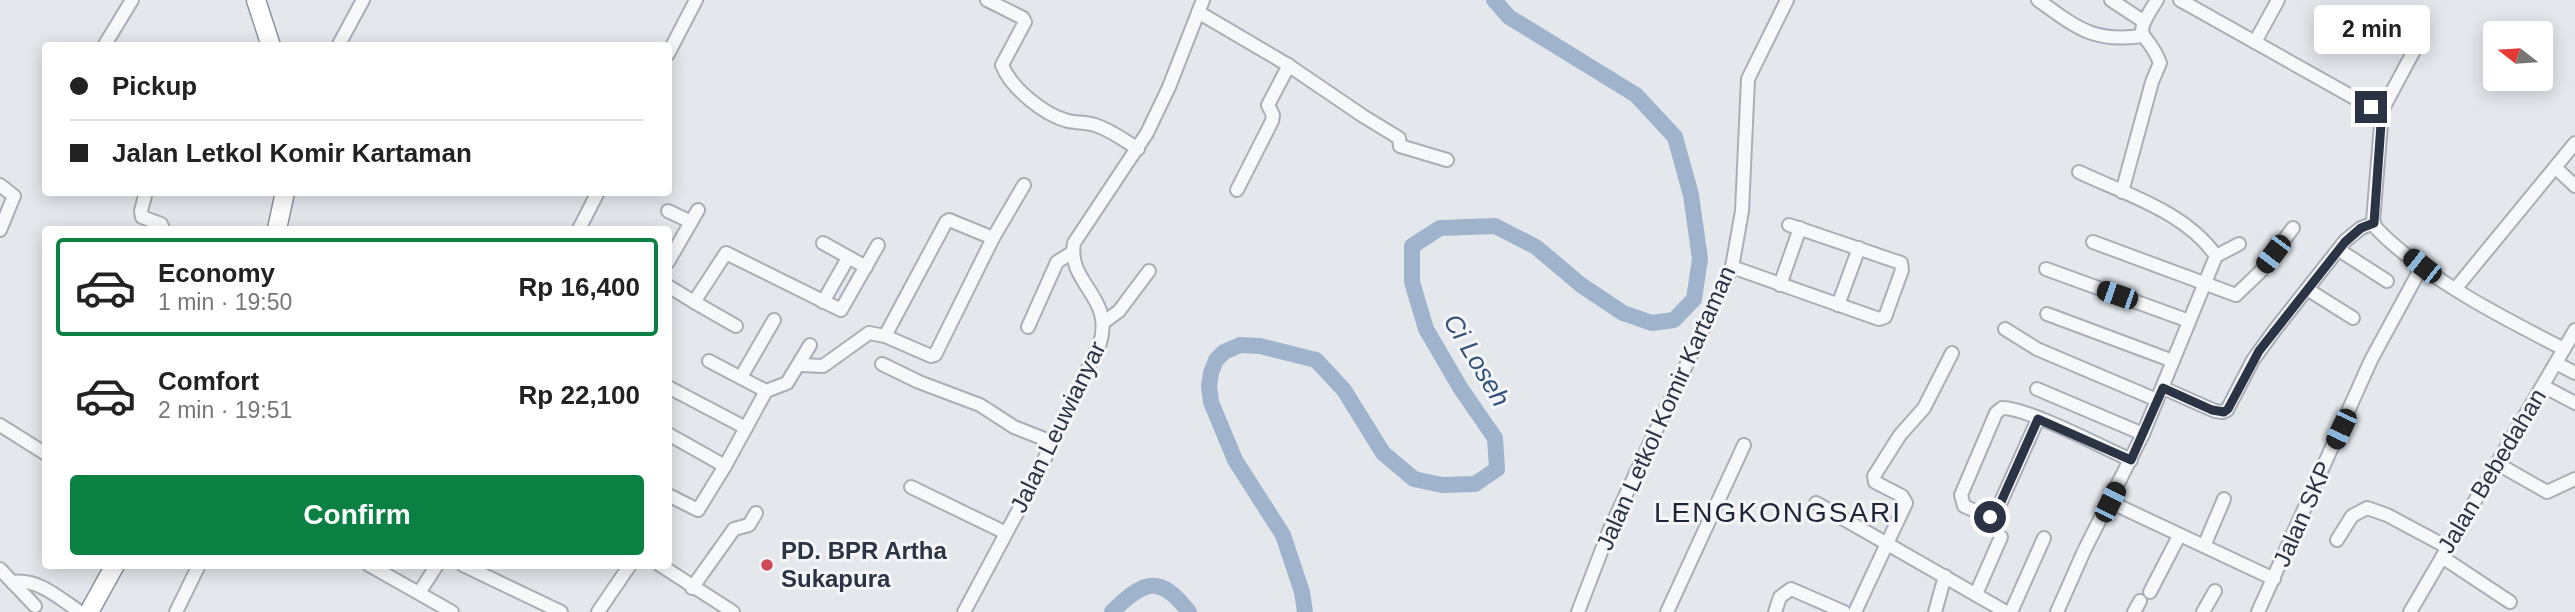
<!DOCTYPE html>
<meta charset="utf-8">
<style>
body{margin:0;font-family:Helvetica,sans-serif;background:#f2f2f2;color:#222;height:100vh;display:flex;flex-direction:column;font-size:26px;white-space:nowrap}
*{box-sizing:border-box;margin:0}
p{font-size:23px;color:#767676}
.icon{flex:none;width:38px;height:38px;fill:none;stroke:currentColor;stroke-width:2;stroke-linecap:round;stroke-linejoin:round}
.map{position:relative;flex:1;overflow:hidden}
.drawer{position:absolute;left:42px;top:226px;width:630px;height:343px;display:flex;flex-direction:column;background:#fff;border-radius:7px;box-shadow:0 4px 18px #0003}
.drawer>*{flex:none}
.top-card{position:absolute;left:42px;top:42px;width:630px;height:154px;border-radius:7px;box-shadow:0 4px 18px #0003;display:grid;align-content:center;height:154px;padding:0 28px;background:#fff}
.needle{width:46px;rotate:287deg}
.tools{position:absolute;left:2483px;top:21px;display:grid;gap:14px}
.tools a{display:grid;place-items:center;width:70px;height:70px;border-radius:7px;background:#fff;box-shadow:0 4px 18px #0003;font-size:35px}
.end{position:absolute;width:32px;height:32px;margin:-16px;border:9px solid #2b3445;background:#fff;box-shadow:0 0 0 4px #fff}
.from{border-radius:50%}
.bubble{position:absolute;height:49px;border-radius:7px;background:#fff;box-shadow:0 4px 18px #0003;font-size:23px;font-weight:700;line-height:49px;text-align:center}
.car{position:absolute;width:21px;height:42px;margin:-21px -10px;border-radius:9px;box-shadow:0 0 5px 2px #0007;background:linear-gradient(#222 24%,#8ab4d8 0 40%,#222 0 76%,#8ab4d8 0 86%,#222 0)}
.top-card b{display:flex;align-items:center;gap:24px;height:66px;font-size:26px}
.top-card b+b{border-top:2px solid #e0e0e0}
.top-card i{width:18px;height:18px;background:#222}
ul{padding:12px 0 0;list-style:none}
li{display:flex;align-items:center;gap:21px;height:98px;margin:0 14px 10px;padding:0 14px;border:4px solid transparent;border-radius:7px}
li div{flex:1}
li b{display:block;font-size:26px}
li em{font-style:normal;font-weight:700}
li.selected{border-color:#0b8043}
li>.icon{width:63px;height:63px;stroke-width:1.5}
.primary-button{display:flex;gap:14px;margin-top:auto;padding:14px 28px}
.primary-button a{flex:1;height:80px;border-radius:7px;background:#0b8043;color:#fff;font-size:28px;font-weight:700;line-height:80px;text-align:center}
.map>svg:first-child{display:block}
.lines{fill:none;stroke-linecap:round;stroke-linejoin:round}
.river{stroke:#9fb4cc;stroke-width:16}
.minor-casing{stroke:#a9aeb7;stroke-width:16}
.highway-casing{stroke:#8b94a3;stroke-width:21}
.minor{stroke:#f7f8fa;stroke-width:12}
.highway{stroke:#fff;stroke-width:18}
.route{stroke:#2b3445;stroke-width:9}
.poi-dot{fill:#d1495b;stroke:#f4f6f9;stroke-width:2.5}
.labels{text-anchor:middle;stroke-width:6;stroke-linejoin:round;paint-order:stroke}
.street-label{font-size:24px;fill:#2b3445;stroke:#f4f6f9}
.poi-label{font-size:24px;font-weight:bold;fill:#2b3445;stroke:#f4f6f9;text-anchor:start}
.water-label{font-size:26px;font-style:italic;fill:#34527a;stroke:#f4f6f9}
.quarter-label{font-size:28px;letter-spacing:2px;fill:#1d2536;stroke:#f4f6f9}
</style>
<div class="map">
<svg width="2575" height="612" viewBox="0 0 2575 612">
<rect width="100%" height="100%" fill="#e4e7ec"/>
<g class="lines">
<g class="river">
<path d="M1112,612C1144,580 1160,574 1189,612"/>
<path d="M1305,612L1302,592L1283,535L1235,460L1211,402L1209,386L1211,373L1216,360L1224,352L1240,345L1260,346L1316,360L1344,390L1383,453L1414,479L1442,485L1475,484L1497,469L1495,438L1461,389L1426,329L1412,282V246L1440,228L1495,226L1536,247L1581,285L1623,313L1652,323L1674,320L1694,299L1700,259L1691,195L1675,137L1636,95L1509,17L1494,0"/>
</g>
<g class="minor-casing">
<g id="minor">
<path d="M987,0L1023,18L1025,22L1002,65C1011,88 1044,115 1068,121C1077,123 1086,122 1095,125C1111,130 1124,140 1138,149"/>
<path d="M2038,0C2076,27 2093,43 2142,36"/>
<path d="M2111,0L2143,21"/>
<path d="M2180,0L2374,109L2379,116L2381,124L2373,221L2376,228C2423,277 2503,318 2564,349"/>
<path d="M1198,12L1288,65L1363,116L1399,138L1400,146L1447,160"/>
<path d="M2255,42L2278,0"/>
<path d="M104,46L132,0"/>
<path d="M338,46L363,0"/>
<path d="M668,54L696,0"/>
<path d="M2379,116L2417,45"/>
<path d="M2556,168L2575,186"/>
<path d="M0,185L14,196L0,230"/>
<path d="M1237,190L1272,121L1273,115L1268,105L1289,65"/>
<path d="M146,192L141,211L142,217L161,224L163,229"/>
<path d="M2122,192L2152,82L2160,63C2147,28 2129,43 2157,0"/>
<path d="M668,211L691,222"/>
<path d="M579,229L598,192"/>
<path d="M2093,242L2236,295L2260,272L2293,228"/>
<path d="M823,243L866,267"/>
<path d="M2339,250L2387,281"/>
<path d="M2216,256L2239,244"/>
<path d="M668,262L698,210"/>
<path d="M1732,267L1879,319L1885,317L1902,270L1901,263L1789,225"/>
<path d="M2046,269L2189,321"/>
<path d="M1780,285L1800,228"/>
<path d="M668,286L694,302L726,253L841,310L878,245"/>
<path d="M2456,288L2575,143"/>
<path d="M2307,289L2353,318"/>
<path d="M694,302L736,326"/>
<path d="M823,302L848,258"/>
<path d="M1838,305L1859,248"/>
<path d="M2047,314L2173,361"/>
<path d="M1104,322L1119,311L1149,271"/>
<path d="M1028,327L1057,262L1073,252"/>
<path d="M2005,329L2037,349L2157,400"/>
<path d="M885,336L946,222L949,220L993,238"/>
<path d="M2556,363L2575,373"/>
<path d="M882,364L919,382L980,405L1014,427L1052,442"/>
<path d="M800,365L823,366L869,333L885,336L931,356L935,355L993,238L1024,185"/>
<path d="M741,377L774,320"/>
<path d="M2543,386L2575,403"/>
<path d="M668,387L746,428"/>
<path d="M2163,388L2215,411L2223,412L2227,410L2253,360L2274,331L2345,241L2361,228L2374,223"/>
<path d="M2037,389L2143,434"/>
<path d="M766,391L787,383L810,345"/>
<path d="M2038,419L1995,515L1989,517L1964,506L1961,495L1996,413L2002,408C2026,407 2104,448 2131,460"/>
<path d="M0,425L46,454"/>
<path d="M668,434L725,466"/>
<path d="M2498,464L2547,492L2575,479"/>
<path d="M911,487L1006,533"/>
<path d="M668,495L698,510L725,466L766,391L709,361"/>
<path d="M2110,502L2274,579"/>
<path d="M1816,503L2006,612"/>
<path d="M2337,540L2352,516L2367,508L2387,515L2447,547"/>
<path d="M2204,546L2224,499"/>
<path d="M2442,557L2510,602"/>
<path d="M369,565L452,612"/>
<path d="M463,565L561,612"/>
<path d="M660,565L733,612"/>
<path d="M0,569L35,606"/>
<path d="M12,582C38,578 59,598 80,612"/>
<path d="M692,588L734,529L749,525L756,513"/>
<path d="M2150,592L2179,536"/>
<path d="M419,593L437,565"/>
<path d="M1976,594L2001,537"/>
<path d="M176,612L199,565"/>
<path d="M598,612L630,565"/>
<path d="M964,612L1033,483L1100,343C1114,296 1067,284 1074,243L1147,133L1169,87L1203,0"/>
<path d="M1578,612L1609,531L1732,267L1742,211L1748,79L1787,0"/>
<path d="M1667,612L1744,445"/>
<path d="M1775,612L1780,597L1791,589L1844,612"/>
<path d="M1855,612L1906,503L1902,496L1875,482L1874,476L1900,435L1924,408L1952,353"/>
<path d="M1935,612L1945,576"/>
<path d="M2011,612L2044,538"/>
<path d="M2057,612L2084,551L2143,434L2216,256C2186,212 2125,194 2079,172"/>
<path d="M2134,612L2140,601"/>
<path d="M2203,612L2215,591"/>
<path d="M2258,612L2371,360L2422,266"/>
<path d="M2410,612L2575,330"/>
</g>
</g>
<g class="highway-casing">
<g id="highway">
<path d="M256,0L271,46"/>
<path d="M277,229L285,192"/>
<path d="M89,612L115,565"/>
</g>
</g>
<use href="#minor" class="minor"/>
<use href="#highway" class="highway"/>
</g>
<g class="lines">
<path class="route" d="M1990,517L1996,513L2038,419L2131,460L2163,388L2212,410L2224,412L2228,409L2259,351L2345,242L2361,228L2374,223L2381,124L2379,116L2371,107"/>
</g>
<circle class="poi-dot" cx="767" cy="565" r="7"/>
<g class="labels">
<g class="street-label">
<text transform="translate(1666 408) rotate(-66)" y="8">Jalan Letkol Komir Kartaman</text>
<text transform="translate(1058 427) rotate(-64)" y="8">Jalan Leuwianyar</text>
<text transform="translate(2492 471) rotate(-59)" y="8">Jalan Bebedahan</text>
<text transform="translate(2303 514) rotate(-66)" y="8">Jalan SKP</text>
</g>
<g class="poi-label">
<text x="781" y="559">PD. BPR Artha<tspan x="781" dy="28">Sukapura</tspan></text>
</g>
<g class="water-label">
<text transform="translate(1477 360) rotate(59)" y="9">Ci Loseh</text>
</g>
<g class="quarter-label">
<text x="1778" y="522">LENGKONGSARI</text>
</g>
</g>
</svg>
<div class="tools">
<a><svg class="needle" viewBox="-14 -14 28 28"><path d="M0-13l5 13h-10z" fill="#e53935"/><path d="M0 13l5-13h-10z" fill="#767676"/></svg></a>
</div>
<i class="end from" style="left:1990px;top:517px"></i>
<i class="end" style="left:2371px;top:107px"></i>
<div class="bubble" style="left:2314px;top:5px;width:116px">2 min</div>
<i class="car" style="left:2273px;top:254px;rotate:217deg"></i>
<i class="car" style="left:2422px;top:266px;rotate:308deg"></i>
<i class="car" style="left:2117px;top:295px;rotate:289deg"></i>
<i class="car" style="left:2341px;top:429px;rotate:205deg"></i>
<i class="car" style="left:2110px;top:502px;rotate:26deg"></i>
<div class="top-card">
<b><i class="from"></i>Pickup</b>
<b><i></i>Jalan Letkol Komir Kartaman</b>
</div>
<section class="drawer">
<ul>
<li class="selected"><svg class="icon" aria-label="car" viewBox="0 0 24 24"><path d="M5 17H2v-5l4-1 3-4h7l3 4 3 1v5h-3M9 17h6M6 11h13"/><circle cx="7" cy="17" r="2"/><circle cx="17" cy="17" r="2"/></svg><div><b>Economy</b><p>1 min · 19:50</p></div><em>Rp 16,400</em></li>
<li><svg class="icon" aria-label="car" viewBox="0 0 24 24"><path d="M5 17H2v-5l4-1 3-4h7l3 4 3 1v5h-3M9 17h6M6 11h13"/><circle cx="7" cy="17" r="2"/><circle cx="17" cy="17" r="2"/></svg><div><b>Comfort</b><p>2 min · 19:51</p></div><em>Rp 22,100</em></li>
</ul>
<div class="primary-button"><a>Confirm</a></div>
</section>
</div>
